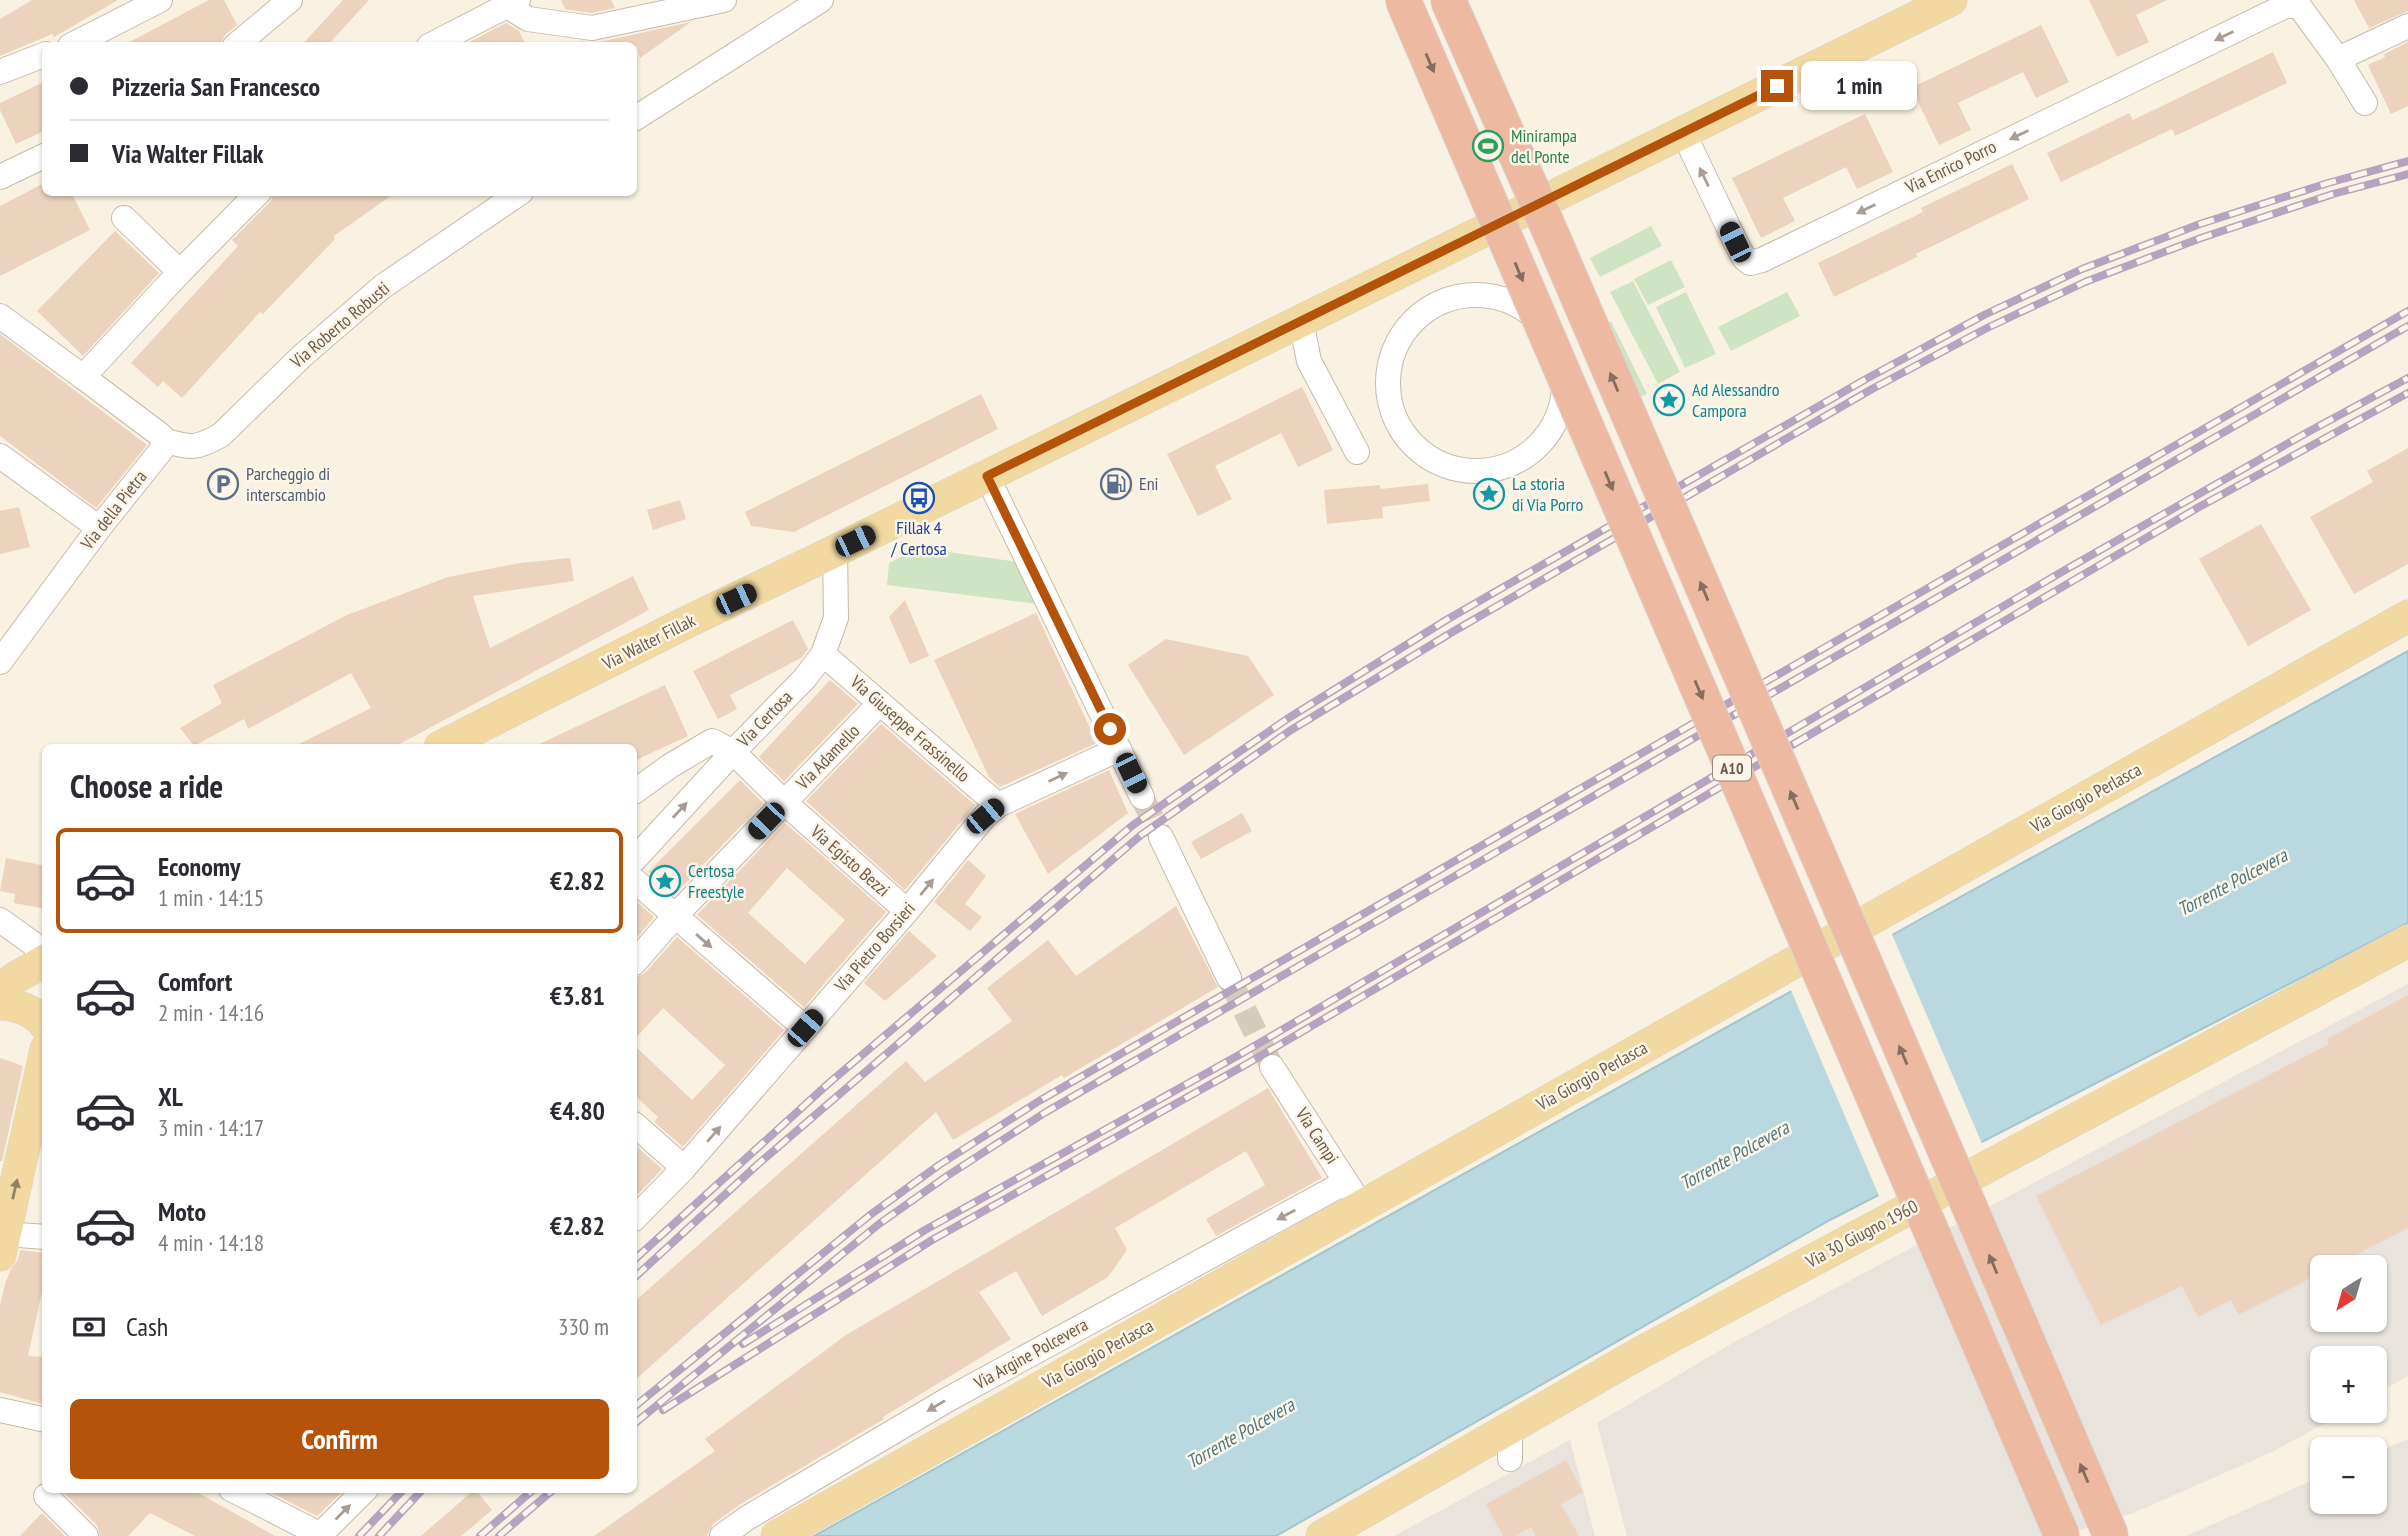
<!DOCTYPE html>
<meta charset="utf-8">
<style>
body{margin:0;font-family:"PT Sans Narrow",sans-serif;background:#f7f7f7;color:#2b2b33;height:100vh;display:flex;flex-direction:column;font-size:26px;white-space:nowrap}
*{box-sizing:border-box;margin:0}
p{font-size:23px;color:#7c7c81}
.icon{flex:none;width:38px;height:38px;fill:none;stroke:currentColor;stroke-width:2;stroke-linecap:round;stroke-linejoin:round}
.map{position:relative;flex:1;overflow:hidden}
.details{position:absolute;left:42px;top:744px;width:595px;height:749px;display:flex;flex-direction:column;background:#fff;border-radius:10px;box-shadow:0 2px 5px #0004}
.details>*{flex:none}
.hud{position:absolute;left:42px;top:42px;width:595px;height:154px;border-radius:10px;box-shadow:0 2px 5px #0004;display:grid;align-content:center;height:154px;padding:0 28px;background:#fff}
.needle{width:46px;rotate:217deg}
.controls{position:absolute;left:2310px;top:1255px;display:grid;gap:14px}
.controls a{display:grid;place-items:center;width:77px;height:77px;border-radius:10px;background:#fff;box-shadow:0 2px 5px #0004;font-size:35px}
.end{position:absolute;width:32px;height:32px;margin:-16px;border:9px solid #b45309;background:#fff;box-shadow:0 0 0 4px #fff}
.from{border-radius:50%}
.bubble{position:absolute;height:49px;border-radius:10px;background:#fff;box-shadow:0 2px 5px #0004;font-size:23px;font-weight:700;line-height:49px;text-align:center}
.car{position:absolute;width:21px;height:42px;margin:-21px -10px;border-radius:9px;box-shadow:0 0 5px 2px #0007;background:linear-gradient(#222 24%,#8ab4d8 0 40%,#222 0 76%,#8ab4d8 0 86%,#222 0)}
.hud b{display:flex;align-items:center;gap:24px;height:66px;font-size:26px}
.hud b+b{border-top:2px solid #e1e1e2}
.hud i{width:18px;height:18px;background:#2b2b33}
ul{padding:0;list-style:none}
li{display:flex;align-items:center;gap:21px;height:105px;margin:0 14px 10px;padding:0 14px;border:4px solid transparent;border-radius:10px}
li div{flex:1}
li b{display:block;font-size:26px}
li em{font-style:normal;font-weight:700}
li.current{border-color:#b45309}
li>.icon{width:63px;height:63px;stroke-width:1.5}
h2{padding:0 28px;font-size:32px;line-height:84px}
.pay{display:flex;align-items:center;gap:18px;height:77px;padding:0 28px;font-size:26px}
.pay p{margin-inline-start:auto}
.action{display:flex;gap:14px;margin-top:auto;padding:14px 28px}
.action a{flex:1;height:80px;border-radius:10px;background:#b45309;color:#fff;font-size:28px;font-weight:700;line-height:80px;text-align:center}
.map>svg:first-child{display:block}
.industrial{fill:#e8e3dd;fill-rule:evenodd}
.green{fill:#cee4c3}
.water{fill:#b9d8e0;stroke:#a1c6d0;stroke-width:2}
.pier{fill:#f9f2e2}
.building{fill:#ebd3bd;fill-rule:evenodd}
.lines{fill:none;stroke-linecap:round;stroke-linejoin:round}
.minor-tunnel{stroke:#d6ccbc;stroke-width:24;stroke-dasharray:24 12;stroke-linecap:butt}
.minor-casing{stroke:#c8baab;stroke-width:26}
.major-casing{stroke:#d9d4d0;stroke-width:33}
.minor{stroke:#fff;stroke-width:24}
.major{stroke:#f1d9a1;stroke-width:32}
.rail-casing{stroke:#b5a3c0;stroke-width:8}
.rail{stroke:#fdf6e8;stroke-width:5;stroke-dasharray:16;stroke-linecap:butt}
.highway-bridge-casing{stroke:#d9d4d0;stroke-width:37;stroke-linecap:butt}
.highway-bridge{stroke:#edb9a0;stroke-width:35}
.oneway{fill:#a89c94}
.oneway2{fill:#876d5d}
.oneway3{fill:#958066}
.route{stroke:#b45309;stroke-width:9}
.labels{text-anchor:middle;stroke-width:5;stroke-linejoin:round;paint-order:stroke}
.shield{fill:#fdf6e8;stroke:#99897b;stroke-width:2}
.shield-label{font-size:16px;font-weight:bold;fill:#6e5a4c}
.leisure-label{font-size:18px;fill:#27864d;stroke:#fdf6e8;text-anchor:start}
.street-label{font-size:18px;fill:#6e5a4c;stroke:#fdf6e8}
.culture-label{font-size:18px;fill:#0d838f;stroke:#fdf6e8;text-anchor:start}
.service-label{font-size:18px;fill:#4e5e75;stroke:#fdf6e8;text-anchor:start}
.transit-label{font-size:18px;fill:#164399;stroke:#fdf6e8}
.water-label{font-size:19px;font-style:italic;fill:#4c7885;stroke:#fdf6e8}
</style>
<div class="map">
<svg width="2408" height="1536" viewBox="0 0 2408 1536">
<rect width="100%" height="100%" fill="#f9f2e2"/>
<g class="industrial">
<path d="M2408,984V1376L2375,1395V1358H2322V1410L2347,1411L2272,1452L2131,1514L2061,1536H1627L1597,1423L1736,1341ZM2322,1267H2375V1320H2322Z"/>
<path d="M2408,1439V1536H2186L2322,1476V1502H2375V1453Z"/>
<path d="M1570,1440L1595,1536H1394Z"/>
</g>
<g class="green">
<path d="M1651,226L1662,246L1600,277L1590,258Z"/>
<path d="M1671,260L1685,287L1648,305L1634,279Z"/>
<path d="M1633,281L1680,372L1658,384L1610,292Z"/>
<path d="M1686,292L1716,354L1685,368L1656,307Z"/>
<path d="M1787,292L1800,316L1731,351L1718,327Z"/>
<path d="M1611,321L1647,394L1618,408L1583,335Z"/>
<path d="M920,548L1018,562L1038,604L887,585L889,563Z"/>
</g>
<path class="water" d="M2408,651V923L1830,1220L1276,1536H814L1962,896Z"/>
<path class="pier" d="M1891,932L1983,1146L1880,1198L1790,988Z"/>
<g class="building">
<path d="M32,0H118L54,37L52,34L0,56V19Z"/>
<path d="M209,0H224L237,25L225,35L221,43L217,46H122Z"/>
<path d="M343,0H369L327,46H301Z"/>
<path d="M561,0H611L615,8L591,13L565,9Z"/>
<path d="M2089,0H2167L2136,15L2149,42L2117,57Z"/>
<path d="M2354,0H2408V11L2369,28Z"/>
<path d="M691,22L640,58L637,46H583L581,41L595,43Z"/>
<path d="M506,23L519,31L526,46H462Z"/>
<path d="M2041,25L2069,82L2036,98L2023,72L1958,103L1971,130L1939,145L1911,88Z"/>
<path d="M2408,42V106L2391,114L2368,65L2385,57L2384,54Z"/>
<path d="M2273,52L2287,83L2175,136L2172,129L2061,182L2047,153L2129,113L2133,120Z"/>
<path d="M46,81V130L16,144L0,110V103Z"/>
<path d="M1865,114L1893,172L1857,189L1846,167L1783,198L1795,221L1761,238L1732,178Z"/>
<path d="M2012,164L2029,199L1916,254L1917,257L1834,297L1818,263L1923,212L1921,208Z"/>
<path d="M46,182V192H71L90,230L0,276V206Z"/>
<path d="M275,192H396L334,236L335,239L263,314L260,312L182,398L163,381L158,387L131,363L238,246L232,240L270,202Z"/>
<path d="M115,231L159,273L83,356L37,311Z"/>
<path d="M0,334L147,445L96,508L0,436Z"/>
<path d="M1302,387L1333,450L1298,467L1281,433L1215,466L1232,499L1198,516L1167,454Z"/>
<path d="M981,394L998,429L794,532L751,526L745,512Z"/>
<path d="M2408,448V564L2354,594L2310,517L2373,482L2367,471Z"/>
<path d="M1121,470L1133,491L1112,501L1100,481Z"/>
<path d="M1428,484L1430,501L1382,507L1383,518L1327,524L1324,490L1380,485V489Z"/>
<path d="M680,500L686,519L653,530L647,510Z"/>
<path d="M19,507L30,547L0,554V511Z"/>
<path d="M2261,524L2311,610L2248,646L2199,559Z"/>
<path d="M570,558L574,581L473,596L490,648L633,576L649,610L394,747H293L371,708L351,673L248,729L244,719L194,746L180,728L222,703L213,685L347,615L448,577L520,563Z"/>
<path d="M905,600L929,656L910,664L889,617Z"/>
<path d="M1036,613L1097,743L1000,787L989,777L934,660Z"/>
<path d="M793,620L808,649L801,658L730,695L737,709L718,719L693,671Z"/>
<path d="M1166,639L1248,656L1274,695L1184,755L1128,665Z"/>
<path d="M830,680L858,704L784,781L759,757Z"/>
<path d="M665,685L688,736L634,761V747H533Z"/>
<path d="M881,724L975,805L905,890L806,801Z"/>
<path d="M1109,770L1128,813L1048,874L1015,814Z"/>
<path d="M740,780L763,803L674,895L648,872Z"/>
<path d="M1242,813L1252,831L1201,859L1191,842Z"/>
<path d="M785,823L886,912L804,1007L697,915ZM787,868L845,920L805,964L748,913Z"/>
<path d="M6,858L46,866V909L14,903L15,894L0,891Z"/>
<path d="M968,860L986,876L965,904L982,917L970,931L934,902Z"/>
<path d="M634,899L654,917L634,941Z"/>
<path d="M1176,906L1218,987L1064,1078L1062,1075L953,1140L936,1112L634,1381V1302L906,1061L925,1082L1012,1021L987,988L1048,940L1076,976Z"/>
<path d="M909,931L937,956L885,1001L864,983Z"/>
<path d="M677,937L784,1030L683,1147L654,1122L658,1117L634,1095V1045L692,1100L725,1065L663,1008L634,1040V978L645,973Z"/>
<path d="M2408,995V1228L2332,1267H2322V1272L2239,1315L2231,1300L2198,1317L2182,1286L2101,1325L2036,1196L2329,1044L2327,1039Z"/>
<path d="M0,1058L23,1066L2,1161H0Z"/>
<path d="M1268,1088L1322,1178L1216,1236L1206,1219L1265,1185L1246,1151L1115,1228L1127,1250L1108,1277L1042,1316L1016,1271L979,1292L1011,1339L883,1417L884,1419L739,1505L713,1524L707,1536H594L715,1451L705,1439L846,1335Z"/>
<path d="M634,1144L662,1169L634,1198Z"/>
<path d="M20,1250L46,1253V1273L28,1356L46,1357V1405L0,1392V1306L5,1284L11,1269L18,1260Z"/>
<path d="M1566,1460L1583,1492L1561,1504L1579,1536H1536L1531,1527L1515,1536H1503L1486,1504Z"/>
<path d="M66,1489H191L275,1536H195L150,1513L128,1536H100L97,1525L63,1492Z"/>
<path d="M264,1489H345L317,1516Z"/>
<path d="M475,1489L492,1510L461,1536H421Z"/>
<path d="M41,1514H43L65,1536H20Z"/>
</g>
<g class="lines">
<g class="minor-tunnel">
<path d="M1142,797L1161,837"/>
<path d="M1229,978L1272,1067"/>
</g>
<g class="minor-casing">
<g id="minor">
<path d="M506,5L528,19L592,28L724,0"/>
<path d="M70,46L160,0"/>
<path d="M235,46L290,0"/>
<path d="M429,46L518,0"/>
<path d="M2338,59L2408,26"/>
<path d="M0,72L46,54"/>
<path d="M634,119L821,0"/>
<path d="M1683,132L1735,241L1744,258L1750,263L1762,260L2285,6H2299L2338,59L2365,103"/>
<path d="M0,177L46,155"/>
<path d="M124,218L180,272"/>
<circle cx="1476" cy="383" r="88"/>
<path d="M0,316L83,377"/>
<path d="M1301,321L1309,361L1357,452"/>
<path d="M164,443L166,441C192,448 196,449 221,435L302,356L382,287L521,192"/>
<path d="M0,456L99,528"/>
<path d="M987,476L1142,797"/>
<path d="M823,654L998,805"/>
<path d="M0,662L99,528L163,448V438L159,434L83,377L180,272L259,192"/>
<path d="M634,792L670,766L712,741L733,752L784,802L907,911"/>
<path d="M1161,837L1229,978"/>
<path d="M634,860L733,752L805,678L823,654L836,618L835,551"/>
<path d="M634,880L805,1028"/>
<path d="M0,920L46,953"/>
<path d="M634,963L675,916L880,703"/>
<path d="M1272,1067L1355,1196"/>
<path d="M634,1124L684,1168"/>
<path d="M634,1219L684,1168L907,911L985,816L998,805L1119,749"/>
<path d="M5,1234L46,1237"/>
<path d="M0,1410L46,1420"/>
<path d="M1510,1429V1459"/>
<path d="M231,1489L323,1536"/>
<path d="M46,1496L86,1536"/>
<path d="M319,1536L366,1489"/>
<path d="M722,1536L747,1518L947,1400L1346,1182"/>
</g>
</g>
<g class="major-casing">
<g id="major">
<path d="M440,747L689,621L835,551L1951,0"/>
<path d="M0,990L15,978L46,960"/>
<path d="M0,1004C18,1005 35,1011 46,1026"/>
<path d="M0,1255L46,1049"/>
<path d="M777,1536L2408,616"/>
<path d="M1322,1536L1640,1353L2408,941"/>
</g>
</g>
<use href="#minor" class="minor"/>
<use href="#major" class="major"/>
<g class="rail-casing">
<g id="rail">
<path d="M634,1260L829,1083L1133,825L1287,719L1448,619L1866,379L1984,315L2082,269L2200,224L2328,183L2408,161"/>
<path d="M634,1278L756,1166L1141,835L1291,730L1454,631L1872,389L1987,328L2085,282L2201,238L2333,194L2408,174"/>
<path d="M743,1344L925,1230L1239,1055L2065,570L2308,432L2408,378"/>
<path d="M634,1407L870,1215L939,1165L1039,1101L2408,311"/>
<path d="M663,1410L932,1240L1245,1065L2199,507L2408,393"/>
<path d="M634,1424L879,1224L947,1176L1046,1112L2408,326"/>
<path d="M359,1536L404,1489"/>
<path d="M379,1536L423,1489"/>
<path d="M480,1536L534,1489"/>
<path d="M499,1536L554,1489"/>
</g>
</g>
<use href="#rail" class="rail"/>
<g class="highway-bridge-casing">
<g id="highway-bridge">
<path d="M1403,0L2062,1536"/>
<path d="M1448,0L1546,222L2111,1536"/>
</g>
</g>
<use href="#highway-bridge" class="highway-bridge"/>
</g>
<defs><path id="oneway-solid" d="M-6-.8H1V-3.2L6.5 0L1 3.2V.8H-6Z" transform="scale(1.75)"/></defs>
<g class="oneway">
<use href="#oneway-solid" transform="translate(2224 36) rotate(154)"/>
<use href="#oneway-solid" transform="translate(2019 135) rotate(154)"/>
<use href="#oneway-solid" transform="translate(1704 177) rotate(-116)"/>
<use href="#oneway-solid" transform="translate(1866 209) rotate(154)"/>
<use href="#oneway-solid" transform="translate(1058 777) rotate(-25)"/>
<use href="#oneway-solid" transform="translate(680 810) rotate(-47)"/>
<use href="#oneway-solid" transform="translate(927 887) rotate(-51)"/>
<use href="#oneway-solid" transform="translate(704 941) rotate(41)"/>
<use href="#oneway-solid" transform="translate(714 1134) rotate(-49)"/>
<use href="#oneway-solid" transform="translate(1286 1215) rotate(152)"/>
<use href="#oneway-solid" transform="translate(936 1406) rotate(149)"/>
<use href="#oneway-solid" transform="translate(343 1512) rotate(-45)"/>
</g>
<g class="oneway2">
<use href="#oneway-solid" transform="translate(1430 63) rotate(67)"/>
<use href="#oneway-solid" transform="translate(1519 272) rotate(67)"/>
<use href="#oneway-solid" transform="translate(1614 382) rotate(-113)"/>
<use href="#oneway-solid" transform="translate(1609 481) rotate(67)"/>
<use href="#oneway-solid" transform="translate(1704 591) rotate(-113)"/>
<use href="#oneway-solid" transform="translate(1699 690) rotate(67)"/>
<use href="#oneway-solid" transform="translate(1794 800) rotate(-113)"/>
<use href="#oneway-solid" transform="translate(1903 1055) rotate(-113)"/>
<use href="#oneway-solid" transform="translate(1993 1264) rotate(-113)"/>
<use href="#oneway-solid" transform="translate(2084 1473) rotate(-113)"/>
</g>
<use class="oneway3" href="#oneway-solid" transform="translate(15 1189) rotate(-77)"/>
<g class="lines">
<path class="route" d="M1110,729L987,476L1777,86"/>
</g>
<defs>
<g id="stadium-ring" transform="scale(1.575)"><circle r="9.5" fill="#fdf6e8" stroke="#2e9e5b" stroke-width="1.5"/><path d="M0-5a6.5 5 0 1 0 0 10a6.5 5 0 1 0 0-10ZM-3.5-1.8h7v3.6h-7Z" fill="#2e9e5b"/></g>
<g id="sight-ring" transform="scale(1.575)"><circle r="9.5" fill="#fdf6e8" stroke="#0f9aa8" stroke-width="1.5"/><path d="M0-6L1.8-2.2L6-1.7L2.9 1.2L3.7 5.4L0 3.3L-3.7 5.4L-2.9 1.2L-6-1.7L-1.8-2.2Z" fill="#0f9aa8"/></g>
<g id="parking-ring" transform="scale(1.575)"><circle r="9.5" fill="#fdf6e8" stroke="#5c6f8a" stroke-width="1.5"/><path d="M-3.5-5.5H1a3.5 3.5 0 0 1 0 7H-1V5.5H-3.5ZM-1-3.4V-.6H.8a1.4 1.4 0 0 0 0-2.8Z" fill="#5c6f8a"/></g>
<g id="fuel-ring" transform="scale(1.575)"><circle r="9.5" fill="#fdf6e8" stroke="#5c6f8a" stroke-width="1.5"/><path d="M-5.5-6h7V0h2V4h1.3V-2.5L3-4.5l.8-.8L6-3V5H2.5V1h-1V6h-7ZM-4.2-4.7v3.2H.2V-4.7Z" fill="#5c6f8a"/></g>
<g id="bus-ring" transform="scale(1.575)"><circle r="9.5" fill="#fdf6e8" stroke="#1a4fb4" stroke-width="1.5"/><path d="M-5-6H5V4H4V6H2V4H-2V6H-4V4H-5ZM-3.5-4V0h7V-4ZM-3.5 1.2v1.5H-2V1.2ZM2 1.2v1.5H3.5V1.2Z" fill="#1a4fb4"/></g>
</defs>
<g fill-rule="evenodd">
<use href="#stadium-ring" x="1488" y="146"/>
<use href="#sight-ring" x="1669" y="400"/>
<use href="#parking-ring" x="223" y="484"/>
<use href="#fuel-ring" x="1116" y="484"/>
<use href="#sight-ring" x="1489" y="494"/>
<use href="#bus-ring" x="919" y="498"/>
<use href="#sight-ring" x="665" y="881"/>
</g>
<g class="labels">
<rect class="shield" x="1713" y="755.5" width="38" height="25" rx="5"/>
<g class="shield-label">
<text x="1732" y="774">A10</text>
</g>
<g class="leisure-label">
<text x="1511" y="142">Minirampa<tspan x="1511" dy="21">del Ponte</tspan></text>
</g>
<g class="street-label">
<text transform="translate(1951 167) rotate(-26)" y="6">Via Enrico Porro</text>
<text transform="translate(340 325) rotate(-40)" y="6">Via Roberto Robusti</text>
<text transform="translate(114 510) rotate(-52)" y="6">Via della Pietra</text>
<text transform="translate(649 642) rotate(-27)" y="6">Via Walter Fillak</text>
<text transform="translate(765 719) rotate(-46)" y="6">Via Certosa</text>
<text transform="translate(910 729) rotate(41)" y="6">Via Giuseppe Frassinello</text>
<text transform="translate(828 757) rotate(-46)" y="6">Via Adamello</text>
<text transform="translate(2086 798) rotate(-29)" y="6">Via Giorgio Perlasca</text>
<text transform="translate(850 861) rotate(41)" y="6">Via Egisto Bezzi</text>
<text transform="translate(875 947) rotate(-49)" y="6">Via Pietro Borsieri</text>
<text transform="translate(1592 1076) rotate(-29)" y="6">Via Giorgio Perlasca</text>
<text transform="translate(1317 1136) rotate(57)" y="6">Via Campi</text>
<text transform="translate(1862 1234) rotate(-28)" y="6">Via 30 Giugno 1960</text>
<text transform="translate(1031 1354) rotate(-29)" y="6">Via Argine Polcevera</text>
<text transform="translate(1098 1354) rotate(-29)" y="6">Via Giorgio Perlasca</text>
</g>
<g class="culture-label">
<text x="1692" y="396">Ad Alessandro<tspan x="1692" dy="21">Campora</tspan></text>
<text x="1512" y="490">La storia<tspan x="1512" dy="21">di Via Porro</tspan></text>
<text x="688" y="877">Certosa<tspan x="688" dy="21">Freestyle</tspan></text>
</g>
<g class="service-label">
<text x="246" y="480">Parcheggio di<tspan x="246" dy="21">interscambio</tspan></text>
<text x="1139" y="490">Eni</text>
</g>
<g class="transit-label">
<text x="919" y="534">Fillak 4<tspan x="919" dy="21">/ Certosa</tspan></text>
</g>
<g class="water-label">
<text transform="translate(2232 882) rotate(-28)" y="7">Torrente Polcevera</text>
<text transform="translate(1734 1155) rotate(-29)" y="7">Torrente Polcevera</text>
<text transform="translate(1240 1433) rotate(-30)" y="7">Torrente Polcevera</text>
</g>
</g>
</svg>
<div class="controls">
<a><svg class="needle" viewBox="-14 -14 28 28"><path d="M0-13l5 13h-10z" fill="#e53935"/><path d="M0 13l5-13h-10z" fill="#7c7c81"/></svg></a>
<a>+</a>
<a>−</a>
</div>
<i class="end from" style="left:1110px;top:729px"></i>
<i class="end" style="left:1777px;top:86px"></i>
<div class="bubble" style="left:1801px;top:61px;width:116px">1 min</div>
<i class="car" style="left:1735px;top:242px;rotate:334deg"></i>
<i class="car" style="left:855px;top:541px;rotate:64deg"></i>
<i class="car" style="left:736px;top:599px;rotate:65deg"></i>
<i class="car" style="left:1131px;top:773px;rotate:154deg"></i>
<i class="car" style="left:985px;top:816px;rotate:50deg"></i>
<i class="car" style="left:766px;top:821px;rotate:224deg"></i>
<i class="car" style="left:805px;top:1028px;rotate:41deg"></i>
<div class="hud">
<b><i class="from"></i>Pizzeria San Francesco</b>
<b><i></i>Via Walter Fillak</b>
</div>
<section class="details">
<h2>Choose a ride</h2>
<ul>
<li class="current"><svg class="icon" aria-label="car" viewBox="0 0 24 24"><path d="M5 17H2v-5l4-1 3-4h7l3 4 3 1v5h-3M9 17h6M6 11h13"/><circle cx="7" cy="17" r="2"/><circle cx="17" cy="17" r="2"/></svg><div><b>Economy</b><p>1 min · 14:15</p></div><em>€2.82</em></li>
<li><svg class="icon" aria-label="car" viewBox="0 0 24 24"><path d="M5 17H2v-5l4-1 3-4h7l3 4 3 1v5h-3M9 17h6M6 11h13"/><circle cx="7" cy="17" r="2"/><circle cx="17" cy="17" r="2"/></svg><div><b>Comfort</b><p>2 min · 14:16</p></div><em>€3.81</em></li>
<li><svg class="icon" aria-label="car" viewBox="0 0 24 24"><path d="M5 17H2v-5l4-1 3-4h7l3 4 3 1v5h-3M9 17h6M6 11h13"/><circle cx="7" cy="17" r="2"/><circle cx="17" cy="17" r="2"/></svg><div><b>XL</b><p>3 min · 14:17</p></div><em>€4.80</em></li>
<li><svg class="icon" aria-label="car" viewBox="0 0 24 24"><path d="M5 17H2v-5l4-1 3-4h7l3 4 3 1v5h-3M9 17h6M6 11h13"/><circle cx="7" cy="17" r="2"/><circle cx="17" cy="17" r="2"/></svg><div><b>Moto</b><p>4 min · 14:18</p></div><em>€2.82</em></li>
</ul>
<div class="pay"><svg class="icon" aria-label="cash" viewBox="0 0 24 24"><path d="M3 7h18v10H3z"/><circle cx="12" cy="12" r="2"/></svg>Cash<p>330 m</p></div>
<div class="action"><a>Confirm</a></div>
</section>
</div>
